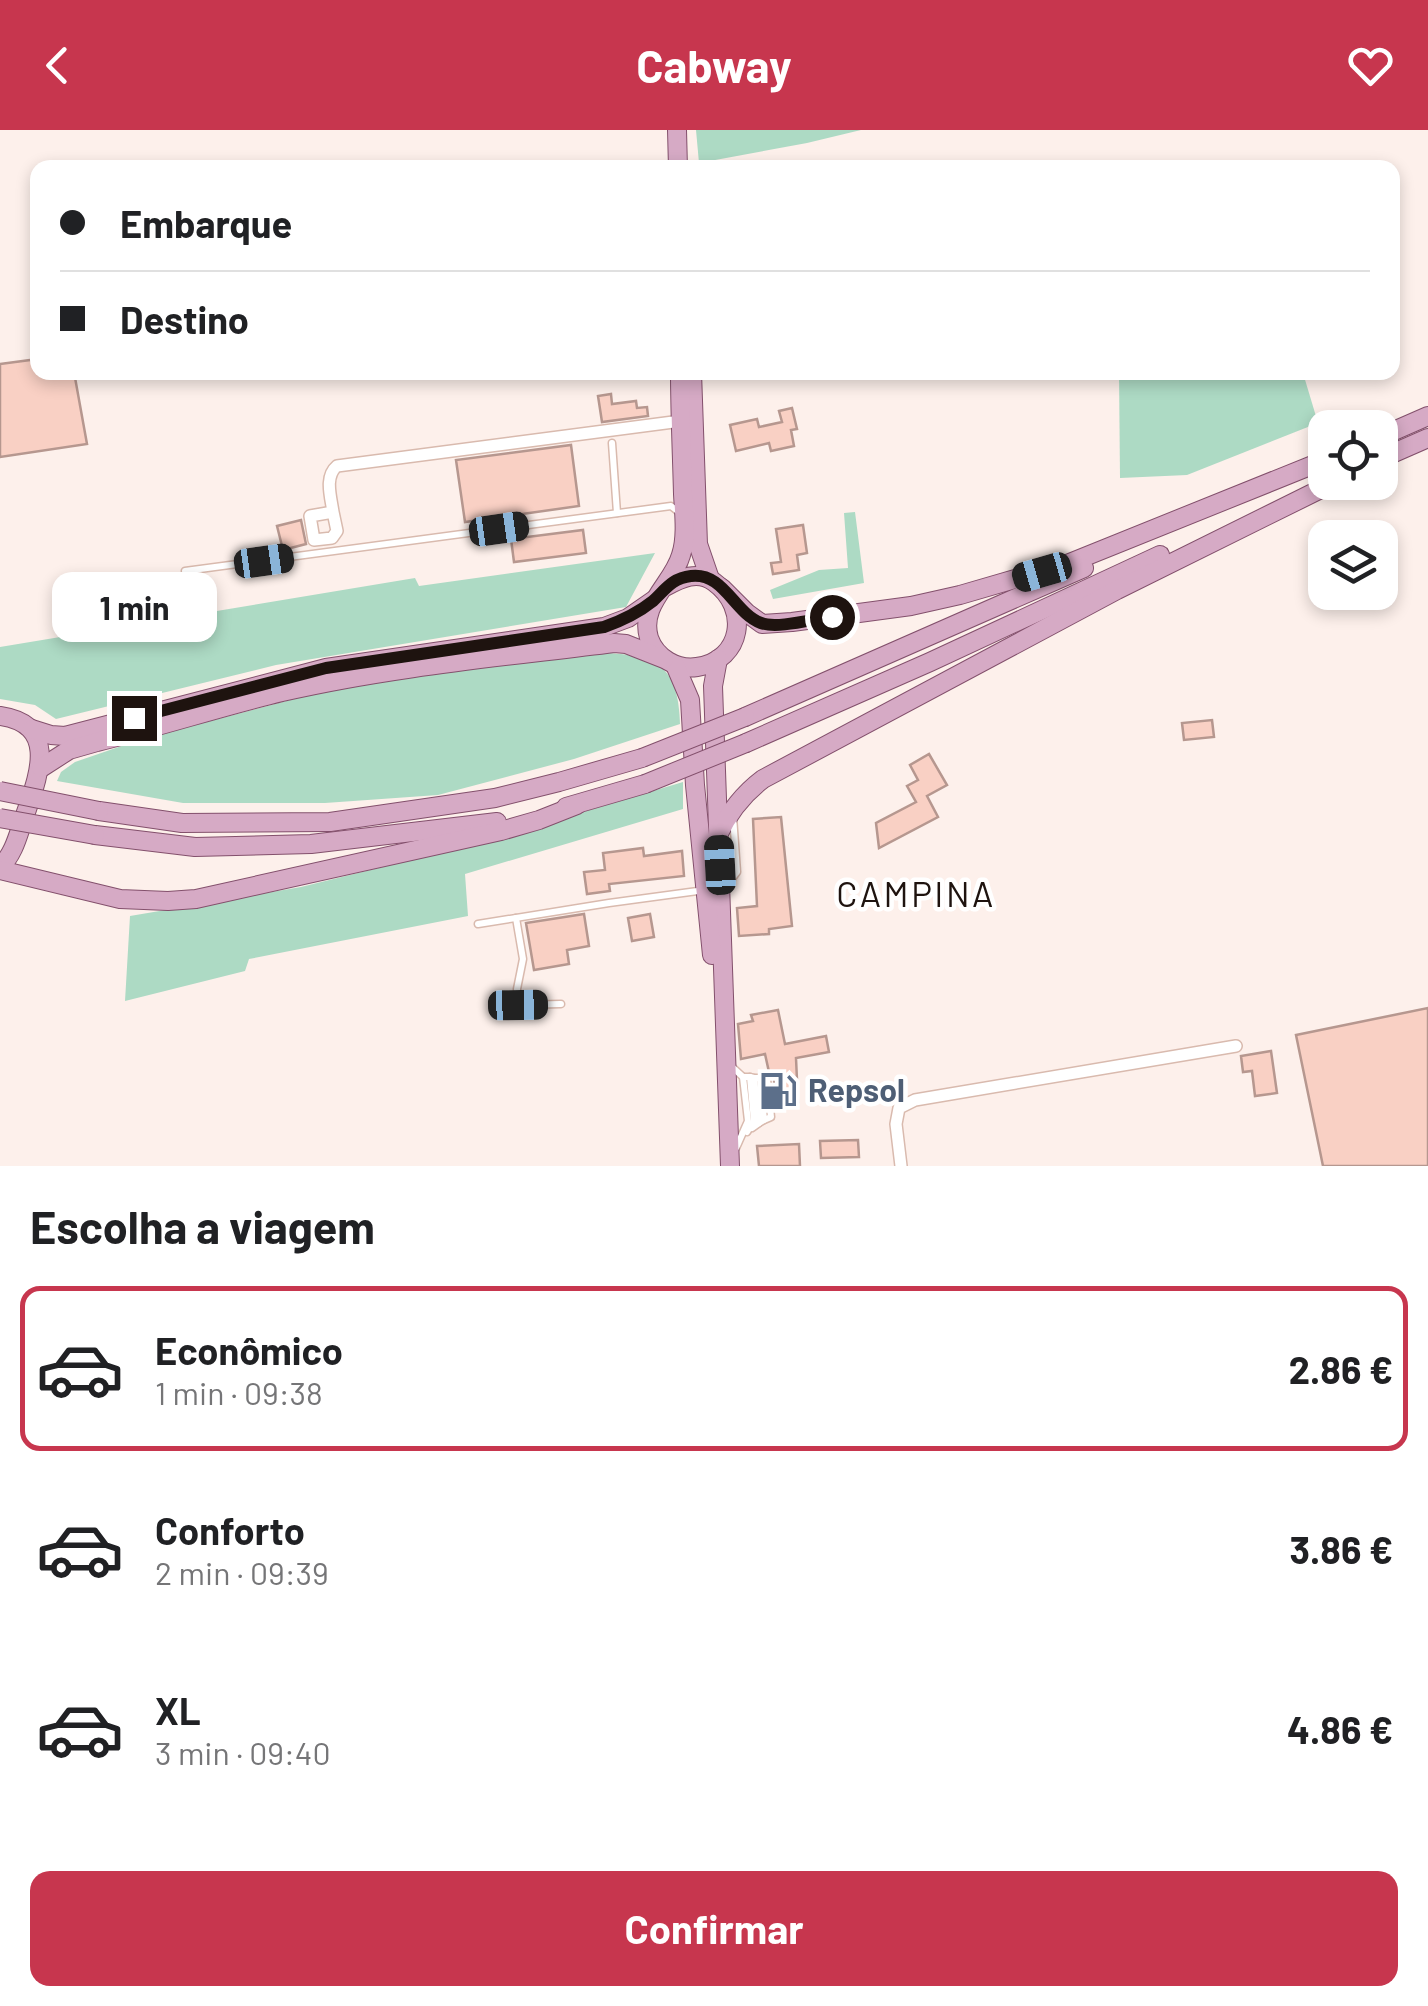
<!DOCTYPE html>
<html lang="pt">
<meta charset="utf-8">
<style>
body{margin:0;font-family:Barlow,sans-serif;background:#f2f2f2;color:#202124;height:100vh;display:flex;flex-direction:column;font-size:38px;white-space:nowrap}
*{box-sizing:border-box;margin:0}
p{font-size:32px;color:#757577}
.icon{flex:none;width:55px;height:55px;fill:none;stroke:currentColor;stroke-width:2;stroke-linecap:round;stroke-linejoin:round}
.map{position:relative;height:1036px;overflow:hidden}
.side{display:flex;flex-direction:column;background:#fff;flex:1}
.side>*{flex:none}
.top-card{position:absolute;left:30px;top:30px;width:1370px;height:220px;border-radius:20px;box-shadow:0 5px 15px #0003;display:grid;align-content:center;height:220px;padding:0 30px;background:#fff}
.buttons{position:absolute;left:1308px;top:280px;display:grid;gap:20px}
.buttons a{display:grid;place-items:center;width:90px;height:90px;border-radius:20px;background:#fff;box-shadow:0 5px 15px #0003;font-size:50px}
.end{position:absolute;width:45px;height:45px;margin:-22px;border:12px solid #1e130f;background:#fff;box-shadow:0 0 0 5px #fff}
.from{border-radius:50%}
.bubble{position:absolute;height:70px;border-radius:20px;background:#fff;box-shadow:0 5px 15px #0003;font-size:32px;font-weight:700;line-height:70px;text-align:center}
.car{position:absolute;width:30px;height:60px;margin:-30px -15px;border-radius:12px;box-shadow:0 0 8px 2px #0007;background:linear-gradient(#222 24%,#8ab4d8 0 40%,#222 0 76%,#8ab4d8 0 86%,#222 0)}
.top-card b{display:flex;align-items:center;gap:35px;height:95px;font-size:38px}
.top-card b+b{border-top:2px solid #e0e0e0}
.top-card i{width:25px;height:25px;background:#202124}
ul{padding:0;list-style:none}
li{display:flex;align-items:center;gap:30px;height:165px;margin:0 20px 15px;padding:0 10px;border:5px solid transparent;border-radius:20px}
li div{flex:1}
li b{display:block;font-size:38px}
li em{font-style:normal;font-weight:700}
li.active{border-color:#c7364e}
li>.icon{width:90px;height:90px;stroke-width:1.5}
h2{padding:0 30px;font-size:45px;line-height:120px}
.button{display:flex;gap:20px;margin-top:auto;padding:20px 30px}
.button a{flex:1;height:115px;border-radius:20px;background:#c7364e;color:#fff;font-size:40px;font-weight:700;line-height:115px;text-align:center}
header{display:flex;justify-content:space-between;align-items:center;height:130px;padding:0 30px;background:#c7364e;color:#fff;font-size:45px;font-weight:700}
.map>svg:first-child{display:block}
.green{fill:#addac4}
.building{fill:#f9d0c4;stroke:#b6978f;stroke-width:2.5}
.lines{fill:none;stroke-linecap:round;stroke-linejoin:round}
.lane-casing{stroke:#d9baae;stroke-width:9}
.street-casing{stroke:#d9baae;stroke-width:14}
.primary-casing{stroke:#83506c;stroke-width:20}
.lane{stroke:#fff;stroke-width:6}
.street{stroke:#fff;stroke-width:11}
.primary{stroke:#d6aac5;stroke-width:18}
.primary-bridge-casing{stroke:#83506c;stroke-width:20;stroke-linecap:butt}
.primary-bridge{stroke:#d6aac5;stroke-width:18}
.route{stroke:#1e130f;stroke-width:12}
.labels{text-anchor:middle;stroke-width:9;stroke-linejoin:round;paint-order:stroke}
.service-label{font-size:32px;font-weight:bold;fill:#4e5e75;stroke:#fff;text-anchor:start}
.neighbourhood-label{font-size:35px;letter-spacing:2.5px;fill:#1e130f;stroke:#fff}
</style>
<header><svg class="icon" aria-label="back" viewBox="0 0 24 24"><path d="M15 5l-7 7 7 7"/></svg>Cabway<svg class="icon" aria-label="heart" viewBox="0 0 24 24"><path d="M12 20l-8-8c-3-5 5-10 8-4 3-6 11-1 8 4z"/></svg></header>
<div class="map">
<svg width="1428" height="1036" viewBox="0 0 1428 1036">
<rect width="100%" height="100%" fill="#fdf0eb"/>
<g class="green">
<path d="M696,0H861L807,13L699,33Z"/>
<path d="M1119,243H1303L1318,293L1187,345L1120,348Z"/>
<path d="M855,382L864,453L773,469L770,460L819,440L848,438L844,383Z"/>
<path d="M655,423L626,477L276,535L56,589L35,575L0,569V517L415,448L419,456Z"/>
<path d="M607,523C660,526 678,538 680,594L574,629L438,665L325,673H183L57,651L61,642L75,632L142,609L351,554Z"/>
<path d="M683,652V679L465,744L468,786L249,829L245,841L125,871L130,786L301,757L472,715Z"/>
</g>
<g class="building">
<path d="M38,229V242H74L87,314L0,327V234Z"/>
<path d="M611,264L612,274L636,271L637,278L647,277L648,286L602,292L598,266Z"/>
<path d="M792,278L797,299L791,300L794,316L771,321L769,313L736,321L730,295L757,289L759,297L782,292L779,281Z"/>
<path d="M571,315L579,376L465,392L456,330Z"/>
<path d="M301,390L306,414L283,420L277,396Z"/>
<path d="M803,395L807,423L797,425L799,440L773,444L771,433L781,432L776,399Z"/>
<path d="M583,400L586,423L514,432L511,409Z"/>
<path d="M1212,590L1214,607L1184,610L1182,593Z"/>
<path d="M929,624L947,655L927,666L938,687L879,718L876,693L916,672L907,656L918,650L910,635Z"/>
<path d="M781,687L792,796L769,799V804L739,806L737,778L757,776L753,689Z"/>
<path d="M643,718L644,726L682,721L684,746L609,754L610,761L587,764L584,742L605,740L603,723Z"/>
<path d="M584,784L589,816L567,820L569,834L534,840L526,793Z"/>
<path d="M650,784L654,807L632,811L628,788Z"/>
<path d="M1428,878V1036H1323L1296,905Z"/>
<path d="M778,880L785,914L826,906L829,922L796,928L798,972L776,973L774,947L769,942L765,924L741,929L738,894L753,891L751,885Z"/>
<path d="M1271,921L1277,963L1255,966L1252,941L1243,942L1241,926Z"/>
<path d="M858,1010L859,1027L821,1028L820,1011Z"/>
<path d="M799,1014L800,1036H759L757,1016Z"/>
</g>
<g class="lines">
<g class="lane-casing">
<g id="lane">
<path d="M612,313L617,383"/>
<path d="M185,441L671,376L680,383"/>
<path d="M727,755L737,742L733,686"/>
<path d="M516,788L523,829L517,859L518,875L561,874"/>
<path d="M478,794L609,773L705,760"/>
<path d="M730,935L743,947L748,991L736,1018"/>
<path d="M743,947H750L754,991L747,1002"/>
<path d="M750,947L754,948L759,993L752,998"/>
<path d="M754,948H760L764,990L759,993"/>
<path d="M760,948L767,949L771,987L764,990"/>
</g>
</g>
<g class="street-casing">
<g id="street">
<path d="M333,382L337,401L332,408L314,410L310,386L333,382C331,367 324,347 337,336L681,291"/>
<path d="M901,1036L896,994L899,978L915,970L1236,916"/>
</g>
</g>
<g class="primary-casing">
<g id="primary">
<path d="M677,0L678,38"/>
<path d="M692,242L698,414L710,449"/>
<path d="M1380,307L1428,286"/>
<path d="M1380,329L1428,308"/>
<path d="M665,457C681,448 698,440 714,452C750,478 743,530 697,537C677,540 656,528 649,508C639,474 673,454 681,425C687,407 684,383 683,364C682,324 680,283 680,242"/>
<path d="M722,458L747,483L762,494L792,492L911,476L960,465L1067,434L1325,330"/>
<path d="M718,529L713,556L730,1036"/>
<path d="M675,535L690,570L695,655L712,825"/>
<path d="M0,586C61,595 37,649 24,688C18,705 14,724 0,737"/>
<path d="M745,587L1084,438"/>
<path d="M32,599L51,605L65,606L326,538L604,497L628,488L654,470"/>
<path d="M746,613L930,532L1160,425"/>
<path d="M41,638L69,620L97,612C159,597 220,577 282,562C391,537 503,527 614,513L626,514L664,529"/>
<path d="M566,677L645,654"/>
<path d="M99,681L182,693L330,692L495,668L559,652L642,628"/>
<path d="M95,705L195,717L311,714L497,692"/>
<path d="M718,705C729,682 743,664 763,649L1117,460L1335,352"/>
<path d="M0,740L120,769L168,771L196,769L501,701L539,690L577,675"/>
</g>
</g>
<use href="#lane" class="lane"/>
<use href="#street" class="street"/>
<use href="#primary" class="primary"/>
<g class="primary-bridge-casing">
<g id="primary-bridge">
<path d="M642,628L745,587"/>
<path d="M645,654L746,613"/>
<path d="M0,661L99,681"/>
<path d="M0,688L95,705"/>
</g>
</g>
<use href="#primary-bridge" class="primary-bridge"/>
</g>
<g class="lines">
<path class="route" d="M134,588L326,538L604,497C621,491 638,483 653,471C665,460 672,448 691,446C724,442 734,483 761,493C777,499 814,489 832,487"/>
</g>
<defs>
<g id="fuel-bare" transform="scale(3)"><path d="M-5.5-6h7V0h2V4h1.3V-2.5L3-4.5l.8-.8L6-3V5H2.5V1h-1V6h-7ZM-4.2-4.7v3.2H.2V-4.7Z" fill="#5c6f8a" stroke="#fff" stroke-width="2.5" paint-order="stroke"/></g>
</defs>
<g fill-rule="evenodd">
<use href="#fuel-bare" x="778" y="961"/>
</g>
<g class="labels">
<g class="service-label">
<text x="808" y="972">Repsol</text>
</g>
<g class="neighbourhood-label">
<text x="916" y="777">CAMPINA</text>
</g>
</g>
</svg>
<div class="buttons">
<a><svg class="icon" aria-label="locate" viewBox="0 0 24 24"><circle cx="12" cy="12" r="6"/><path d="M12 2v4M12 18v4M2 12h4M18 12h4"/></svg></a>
<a><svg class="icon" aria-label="layers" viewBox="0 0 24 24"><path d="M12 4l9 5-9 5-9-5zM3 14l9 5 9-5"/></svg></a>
</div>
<i class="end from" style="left:832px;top:487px"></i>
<i class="end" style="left:134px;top:588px"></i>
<div class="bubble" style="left:52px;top:442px;width:165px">1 min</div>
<i class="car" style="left:499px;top:399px;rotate:82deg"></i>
<i class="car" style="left:264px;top:431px;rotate:82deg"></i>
<i class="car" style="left:1042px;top:442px;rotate:254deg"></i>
<i class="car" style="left:720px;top:735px;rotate:357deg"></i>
<i class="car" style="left:518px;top:875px;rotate:89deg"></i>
<div class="top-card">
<b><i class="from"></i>Embarque</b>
<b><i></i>Destino</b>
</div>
</div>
<section class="side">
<h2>Escolha a viagem</h2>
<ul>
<li class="active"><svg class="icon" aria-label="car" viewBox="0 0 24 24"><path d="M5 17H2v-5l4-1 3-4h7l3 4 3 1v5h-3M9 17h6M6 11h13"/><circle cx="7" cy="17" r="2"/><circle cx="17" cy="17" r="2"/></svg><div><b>Econômico</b><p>1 min · 09:38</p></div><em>2.86 €</em></li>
<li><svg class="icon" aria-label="car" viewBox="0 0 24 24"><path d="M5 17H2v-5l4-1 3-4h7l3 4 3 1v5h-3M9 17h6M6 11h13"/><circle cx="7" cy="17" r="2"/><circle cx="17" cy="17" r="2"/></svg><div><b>Conforto</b><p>2 min · 09:39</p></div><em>3.86 €</em></li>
<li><svg class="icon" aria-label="car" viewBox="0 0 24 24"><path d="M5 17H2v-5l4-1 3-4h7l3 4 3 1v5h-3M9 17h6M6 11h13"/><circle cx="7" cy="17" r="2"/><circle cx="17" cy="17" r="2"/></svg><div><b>XL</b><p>3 min · 09:40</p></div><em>4.86 €</em></li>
</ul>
<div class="button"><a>Confirmar</a></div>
</section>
